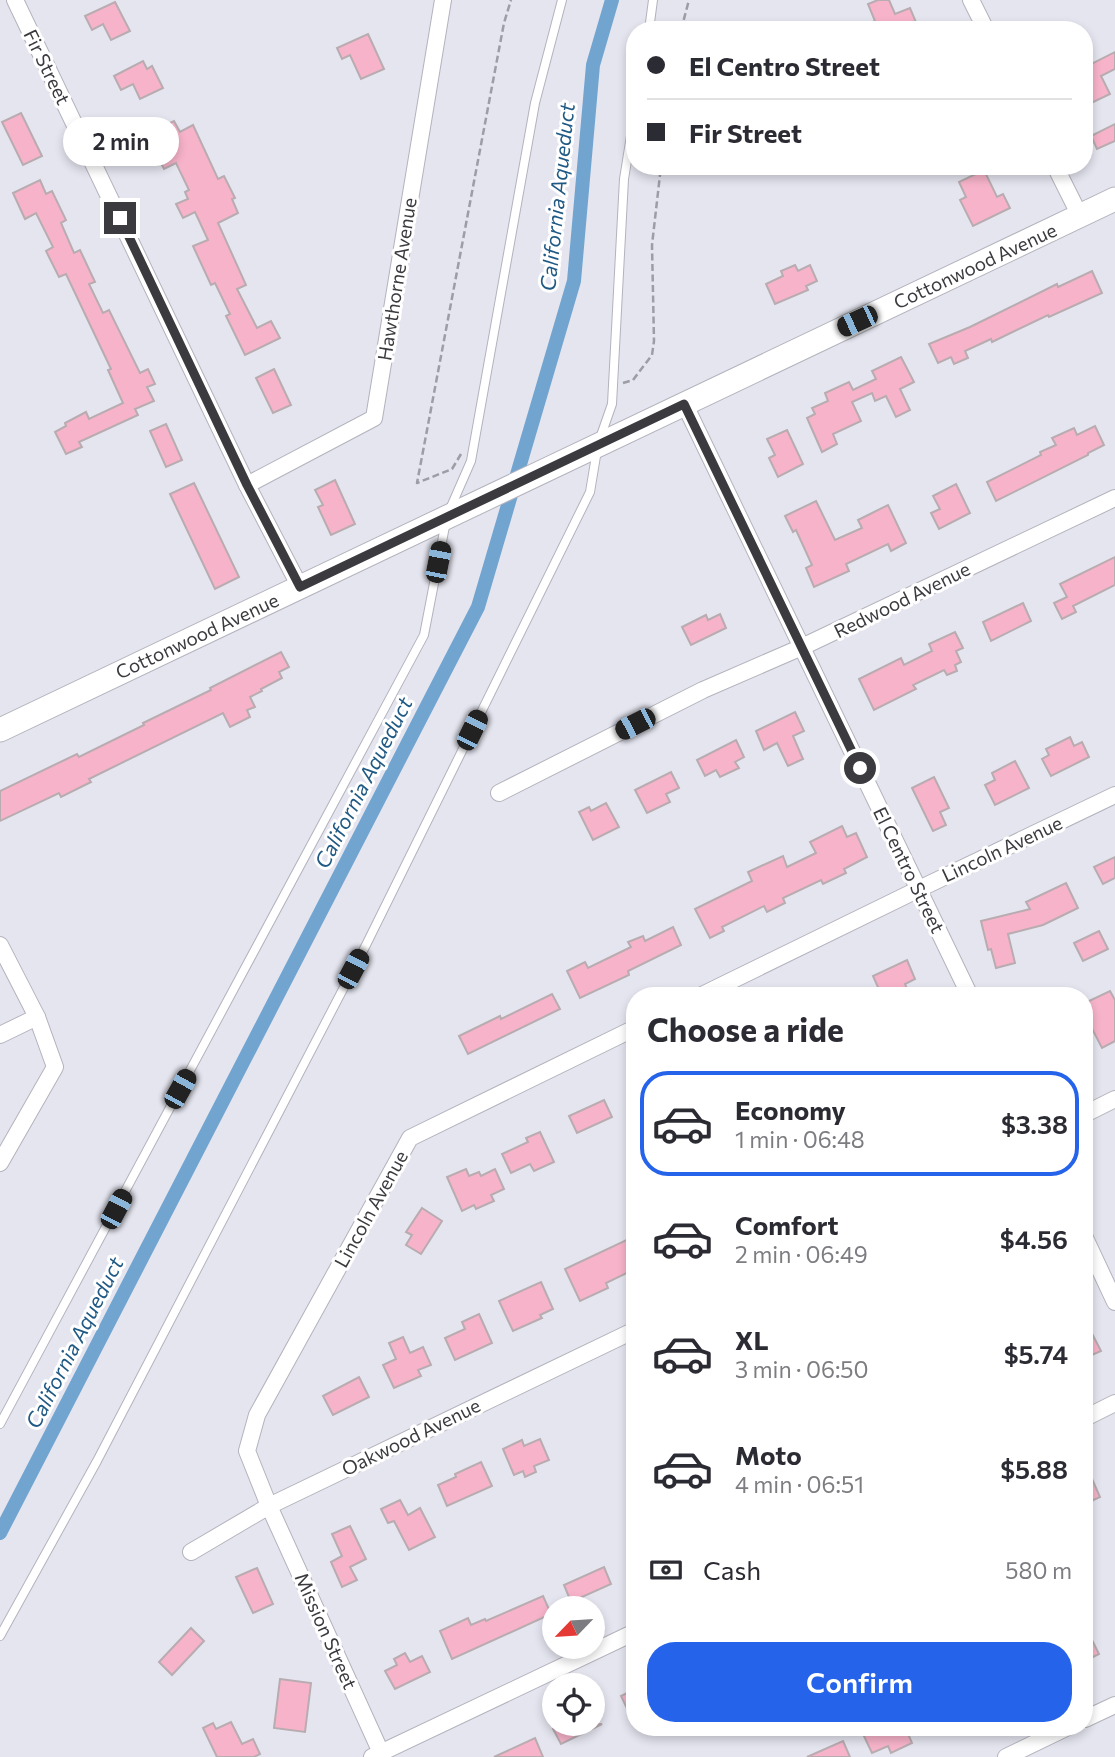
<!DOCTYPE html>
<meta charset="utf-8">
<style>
body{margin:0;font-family:Commissioner,sans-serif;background:#f2f2f3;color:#2b2b33;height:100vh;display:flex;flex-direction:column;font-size:26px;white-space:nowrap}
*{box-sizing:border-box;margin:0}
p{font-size:23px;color:#7c7c81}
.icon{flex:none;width:38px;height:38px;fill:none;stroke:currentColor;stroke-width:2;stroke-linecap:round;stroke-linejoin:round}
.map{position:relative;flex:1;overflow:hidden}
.sheet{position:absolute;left:626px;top:987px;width:467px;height:749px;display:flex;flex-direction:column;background:#fff;border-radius:28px;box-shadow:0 4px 10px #0003}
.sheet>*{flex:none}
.hud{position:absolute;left:626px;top:21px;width:467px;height:154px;border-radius:28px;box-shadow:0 4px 10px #0003;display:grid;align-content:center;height:154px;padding:0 21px;background:#fff}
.needle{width:46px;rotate:245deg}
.tools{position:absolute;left:542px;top:1596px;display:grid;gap:14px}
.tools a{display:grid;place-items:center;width:63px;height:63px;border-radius:50%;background:#fff;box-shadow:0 4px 10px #0003;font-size:35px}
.end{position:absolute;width:32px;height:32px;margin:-16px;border:9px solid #3a3a3f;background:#fff;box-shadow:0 0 0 4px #fff}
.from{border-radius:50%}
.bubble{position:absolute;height:49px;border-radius:24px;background:#fff;box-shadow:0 4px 10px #0003;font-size:23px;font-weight:600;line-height:49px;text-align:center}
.car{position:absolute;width:21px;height:42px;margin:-21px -10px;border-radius:9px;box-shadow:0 0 5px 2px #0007;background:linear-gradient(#222 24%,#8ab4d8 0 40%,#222 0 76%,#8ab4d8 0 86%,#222 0)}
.hud b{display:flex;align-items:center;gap:24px;height:66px;font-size:26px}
.hud b+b{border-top:2px solid #e1e1e2}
.hud i{width:18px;height:18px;background:#2b2b33}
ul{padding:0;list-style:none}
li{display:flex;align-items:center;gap:21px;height:105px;margin:0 14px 10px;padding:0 7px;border:4px solid transparent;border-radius:28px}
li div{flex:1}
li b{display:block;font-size:26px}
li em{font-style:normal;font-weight:600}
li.selected{border-color:#2563eb}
li>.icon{width:63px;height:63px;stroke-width:1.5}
h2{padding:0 21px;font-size:32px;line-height:84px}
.pay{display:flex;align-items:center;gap:18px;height:77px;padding:0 21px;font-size:26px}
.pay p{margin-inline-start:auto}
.action{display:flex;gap:14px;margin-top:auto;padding:14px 21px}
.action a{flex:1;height:80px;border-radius:28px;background:#2563eb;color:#fff;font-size:28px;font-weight:600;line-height:80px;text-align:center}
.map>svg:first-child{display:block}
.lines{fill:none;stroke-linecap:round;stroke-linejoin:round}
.canal{stroke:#71a5d0;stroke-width:14}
.building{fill:#f7b3ca;stroke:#b8acb0;stroke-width:2}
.lane-casing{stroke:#b3b3bd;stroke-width:10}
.street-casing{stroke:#b3b3bd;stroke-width:18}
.secondary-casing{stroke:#b3b3bd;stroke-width:25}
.path{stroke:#9d9da6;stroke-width:2.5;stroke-dasharray:7 3.5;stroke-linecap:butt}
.lane{stroke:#fff;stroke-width:8}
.street{stroke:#fff;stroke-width:16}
.secondary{stroke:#fff;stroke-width:23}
.route{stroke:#3a3a3f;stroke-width:9}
.labels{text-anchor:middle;stroke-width:6;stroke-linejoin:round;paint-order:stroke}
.street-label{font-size:19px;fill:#3a3a3f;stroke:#fff}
.water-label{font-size:21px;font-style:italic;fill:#205a84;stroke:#fff}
</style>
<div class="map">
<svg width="1115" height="1757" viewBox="0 0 1115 1757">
<rect width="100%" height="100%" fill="#e5e5f0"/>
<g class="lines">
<path class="canal" d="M0,1533L478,607L574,281L593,65L612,0"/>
</g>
<g class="building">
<path d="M878,0H889L895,14L910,8L918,27L911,30H857L875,21L868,4Z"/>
<path d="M115,2L130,31L111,40L103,24L92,30L85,16Z"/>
<path d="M368,34L384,69L361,79L350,55L342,59L337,48Z"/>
<path d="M1115,52V69L1101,76L1110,94L1085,106V67Z"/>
<path d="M143,61L147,69L152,66L163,88L140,99L133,84L121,90L114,76Z"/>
<path d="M21,113L42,156L23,165L2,122Z"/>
<path d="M174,121L180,132L193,125L218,179L224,176L235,198L232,199L238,213L218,223L246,285L237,289L257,328L271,321L280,338L245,355L226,316L230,314L215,283L211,285L193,246L208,240L195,212L183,218L176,204L188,199L185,192L189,190L176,163L164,169L158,157L153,159L146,145L151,142L147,134Z"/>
<path d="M1115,124V141L1097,149L1091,136Z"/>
<path d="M984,170L997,197L1003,194L1010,208L973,226L960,200L966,197L959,182Z"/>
<path d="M40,180L46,194L52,191L66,220L61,223L74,253L80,250L95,282L89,284L103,313L109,310L140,373L148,369L155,384L147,387L154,401L135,409L138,415L79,442L82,447L66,454L55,432L66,426L65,423L86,412L89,419L123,403L108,370L111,369L66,274L59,277L46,251L53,247L36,213L25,219L13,193Z"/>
<path d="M795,265L798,271L810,265L817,281L806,286L808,290L775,304L766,284L783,276L781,271Z"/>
<path d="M1092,271L1102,293L1049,317L1048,315L992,342L991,339L965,351L968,358L954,364L951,357L938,363L929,344L970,327L1057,284L1058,287Z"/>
<path d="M901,357L914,382L900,389L910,410L896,417L886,396L875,401L872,393L852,402L861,421L833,434L837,444L822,452L807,418L815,414L812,408L828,401L825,393L849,382L853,390L876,379L872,371Z"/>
<path d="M274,369L291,405L273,413L256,378Z"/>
<path d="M166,424L182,460L166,467L150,431Z"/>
<path d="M1095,426L1104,445L1088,453V455L996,501L987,482L1041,455L1040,452L1056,445L1052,438L1074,428L1077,435Z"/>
<path d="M787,430L803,464L778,477L769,458L775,455L767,439Z"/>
<path d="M335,480L355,524L331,535L318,507L323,505L315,490Z"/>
<path d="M194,483L239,577L215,589L170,494Z"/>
<path d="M956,484L970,513L939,529L931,513L940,509L933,496Z"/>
<path d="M816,501L835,540L862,528L858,520L888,505L906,543L891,551L888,544L846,564L849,571L814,587L806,568L812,565L796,530L793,532L785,516Z"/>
<path d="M1115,557V585L1073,606L1076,612L1062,619L1054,603L1067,597L1060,584Z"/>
<path d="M1023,603L1031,621L991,641L983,622Z"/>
<path d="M720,614L726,628L691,645L682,627L706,615L708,620Z"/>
<path d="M955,632L963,648L956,651L961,662L955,665L957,671L947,675L944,670L913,685L916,689L874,710L859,679L901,658L904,665L932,651L929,644Z"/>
<path d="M281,652L289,667L279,672L282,678L261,689L262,691L250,697L255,707L247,710L250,717L230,727L223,713L89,779L91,782L61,797L59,793L0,821V791L77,754L79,757L144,725L143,723L211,690L210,688Z"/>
<path d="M795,712L804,731L793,736L803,759L788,766L777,743L764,750L756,731Z"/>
<path d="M1070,737L1074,746L1082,742L1089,757L1051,776L1042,759L1049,755L1046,749Z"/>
<path d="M736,740L744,757L735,762L739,768L720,777L716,770L705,776L697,760Z"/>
<path d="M1015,761L1029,788L995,805L985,785L995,780L992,773Z"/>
<path d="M671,772L679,788L666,794L670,802L647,813L635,790Z"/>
<path d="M934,777L949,808L940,812L946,825L933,831L912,788Z"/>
<path d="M606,803L619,827L593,840L579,812L589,807L591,811Z"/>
<path d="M842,826L847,837L856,833L867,857L844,869L846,873L823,884L821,880L783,898L785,903L767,912L764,906L722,927L724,931L710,938L695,909L752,881L748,872L783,856L787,867L816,853L810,842Z"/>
<path d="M1115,857V878L1103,884L1094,867Z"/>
<path d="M1066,883L1078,908L1043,925L1008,934L1015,963L996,968L991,949L988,950L981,921L1030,909L1026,902Z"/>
<path d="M673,927L681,945L628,971L629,975L580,998L567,971L585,962L588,968L631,947L628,942L643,936L645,941Z"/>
<path d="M1099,931L1108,949L1083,961L1074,943Z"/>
<path d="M907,960L915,979L905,984L910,996H894L892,990L881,994L873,976Z"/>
<path d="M1110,991L1115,1000V1041L1102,1048L1085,1015V1003Z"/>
<path d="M552,994L560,1009L468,1054L459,1036L500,1016L501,1019Z"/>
<path d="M604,1100L612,1117L577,1133L569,1116Z"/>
<path d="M540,1132L554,1162L534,1171L530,1164L511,1173L502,1154L528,1142L526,1138Z"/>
<path d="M466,1169L469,1176L479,1172L481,1176L495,1169L504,1189L491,1195L494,1201L476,1209L474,1205L462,1211L447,1177Z"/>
<path d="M422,1208L442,1221L421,1254L406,1245L412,1235L406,1232Z"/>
<path d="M635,1236V1269L606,1283L608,1288L580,1301L565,1269Z"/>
<path d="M541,1282L553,1309L540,1315L542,1318L513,1331L499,1301Z"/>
<path d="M479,1314L492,1343L455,1360L445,1338L465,1329L462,1322Z"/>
<path d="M1085,1320L1101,1351L1085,1358Z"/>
<path d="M403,1337L410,1353L423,1347L431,1365L418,1370L421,1376L394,1388L383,1365L396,1359L389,1343Z"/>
<path d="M359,1377L369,1397L333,1415L323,1396Z"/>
<path d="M540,1439L549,1460L534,1466L536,1472L525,1477L523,1471L514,1475L503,1449L522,1440L524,1446Z"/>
<path d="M481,1462L492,1486L447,1506L438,1485L456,1477L455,1474Z"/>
<path d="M1085,1463L1100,1497L1085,1504Z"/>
<path d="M400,1500L408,1515L420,1508L435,1537L409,1550L394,1521L388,1523L381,1509Z"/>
<path d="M350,1526L366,1559L350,1567L357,1580L342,1587L331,1562L342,1556L332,1534Z"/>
<path d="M604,1567L611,1584L571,1602L564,1585Z"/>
<path d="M257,1568L273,1604L253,1613L236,1577Z"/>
<path d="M543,1596L551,1614L452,1659L440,1631L468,1618L471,1625L485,1619L486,1621Z"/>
<path d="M1085,1626L1099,1654L1085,1661Z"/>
<path d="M191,1628L204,1641L172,1675L159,1662Z"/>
<path d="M405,1653L410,1662L422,1656L430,1672L395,1689L385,1671L397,1665L394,1659Z"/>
<path d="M280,1679L311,1683L305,1732L274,1728Z"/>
<path d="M635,1689V1725L621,1696Z"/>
<path d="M231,1722L242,1744L253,1739L260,1754L254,1757H217L203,1728L213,1723L216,1729Z"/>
<path d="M563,1724H602L561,1744L553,1729Z"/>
<path d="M872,1727H897L900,1733L906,1729L912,1743L891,1753L888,1746L872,1753L862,1732Z"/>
<path d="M535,1738L543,1757H494Z"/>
<path d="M843,1741L850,1757H807Z"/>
</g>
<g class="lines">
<g class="lane-casing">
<g id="lane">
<path d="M649,30L653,0"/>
<path d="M450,509L471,461L535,103L562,0"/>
<path d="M0,1424L424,635L446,521"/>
<path d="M0,1636L97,1461L366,945L590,492L598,444L612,404L624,179L635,111"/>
</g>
</g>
<g class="street-casing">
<g id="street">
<path d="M15,0L247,485L300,587"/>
<path d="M971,0L986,30"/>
<path d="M1055,166L1080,216"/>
<path d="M684,403L970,996"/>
<path d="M247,485L374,418L443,0"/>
<path d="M499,793L703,690L802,647L1115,498"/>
<path d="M0,945L37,1017L55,1067L0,1163"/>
<path d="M700,996L919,889L1115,795"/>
<path d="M0,1035L37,1017"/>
<path d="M1085,1114L1115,1099"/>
<path d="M1085,1238L1115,1302"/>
<path d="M1085,1418L1115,1403"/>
<path d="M191,1552L269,1506L635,1330"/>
<path d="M1085,1719L1115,1705"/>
<path d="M372,1757L635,1632"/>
<path d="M383,1757L269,1506L247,1451L257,1415L410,1138L635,1028"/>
<path d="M1006,1757L1068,1727"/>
</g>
</g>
<g class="secondary-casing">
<path id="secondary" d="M0,730L1115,199"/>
</g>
<g class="path">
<path d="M681,30L689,0"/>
<path d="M623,383L633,380L652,355L654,341L652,245L661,166"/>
<path d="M461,454L452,469L417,483L504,23L511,0"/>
</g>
<use href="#lane" class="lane"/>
<use href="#street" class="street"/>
<use href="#secondary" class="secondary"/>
</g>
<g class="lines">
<path class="route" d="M120,218L247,485L300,587L684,404L860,768"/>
</g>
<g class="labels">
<g class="street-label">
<text transform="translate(47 67) rotate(64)" y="7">Fir Street</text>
<text transform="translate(975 266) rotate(-25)" y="7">Cottonwood Avenue</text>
<text transform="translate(397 279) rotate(-81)" y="7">Hawthorne Avenue</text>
<text transform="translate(902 600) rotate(-26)" y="7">Redwood Avenue</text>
<text transform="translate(197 636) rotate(-25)" y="7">Cottonwood Avenue</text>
<text transform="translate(1002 849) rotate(-25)" y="7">Lincoln Avenue</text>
<text transform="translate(909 870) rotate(64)" y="7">El Centro Street</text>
<text transform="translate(371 1209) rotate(-61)" y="7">Lincoln Avenue</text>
<text transform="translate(411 1437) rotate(-26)" y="7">Oakwood Avenue</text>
<text transform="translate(326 1631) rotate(66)" y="7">Mission Street</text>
</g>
<g class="water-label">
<text transform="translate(558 197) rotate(-84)" y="7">California Aqueduct</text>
<text transform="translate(364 783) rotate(-63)" y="7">California Aqueduct</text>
<text transform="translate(75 1343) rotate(-63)" y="7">California Aqueduct</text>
</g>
</g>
</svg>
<div class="tools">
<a><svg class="needle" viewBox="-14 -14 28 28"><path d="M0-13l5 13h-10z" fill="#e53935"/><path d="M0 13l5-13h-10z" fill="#7c7c81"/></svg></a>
<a><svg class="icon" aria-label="locate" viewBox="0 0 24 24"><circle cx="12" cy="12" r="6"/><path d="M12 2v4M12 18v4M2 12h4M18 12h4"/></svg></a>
</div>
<i class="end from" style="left:860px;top:768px"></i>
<i class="end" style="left:120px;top:218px"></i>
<div class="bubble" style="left:63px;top:117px;width:116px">2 min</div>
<i class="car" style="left:857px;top:321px;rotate:245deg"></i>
<i class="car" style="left:438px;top:562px;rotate:11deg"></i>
<i class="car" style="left:635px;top:724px;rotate:243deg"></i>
<i class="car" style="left:472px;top:730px;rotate:26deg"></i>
<i class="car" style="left:353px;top:969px;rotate:28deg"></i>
<i class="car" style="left:180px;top:1089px;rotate:29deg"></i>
<i class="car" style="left:116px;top:1209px;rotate:28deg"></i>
<div class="hud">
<b><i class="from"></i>El Centro Street</b>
<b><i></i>Fir Street</b>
</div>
<section class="sheet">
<h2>Choose a ride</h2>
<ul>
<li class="selected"><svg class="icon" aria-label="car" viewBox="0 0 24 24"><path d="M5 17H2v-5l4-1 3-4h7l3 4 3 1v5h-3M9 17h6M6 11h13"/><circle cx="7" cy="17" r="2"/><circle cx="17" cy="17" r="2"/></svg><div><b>Economy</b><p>1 min · 06:48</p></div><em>$3.38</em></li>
<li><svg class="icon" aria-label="car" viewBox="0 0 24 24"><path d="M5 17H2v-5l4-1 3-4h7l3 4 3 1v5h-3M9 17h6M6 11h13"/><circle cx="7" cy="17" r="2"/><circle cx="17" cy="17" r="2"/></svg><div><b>Comfort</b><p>2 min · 06:49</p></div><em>$4.56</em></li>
<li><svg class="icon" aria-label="car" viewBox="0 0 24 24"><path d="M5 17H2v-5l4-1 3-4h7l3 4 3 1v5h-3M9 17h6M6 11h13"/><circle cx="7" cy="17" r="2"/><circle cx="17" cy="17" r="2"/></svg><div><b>XL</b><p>3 min · 06:50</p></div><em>$5.74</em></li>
<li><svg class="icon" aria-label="car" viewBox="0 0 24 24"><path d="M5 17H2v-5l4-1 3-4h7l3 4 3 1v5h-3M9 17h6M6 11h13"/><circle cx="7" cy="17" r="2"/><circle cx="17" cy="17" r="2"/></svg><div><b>Moto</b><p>4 min · 06:51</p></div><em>$5.88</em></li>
</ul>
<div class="pay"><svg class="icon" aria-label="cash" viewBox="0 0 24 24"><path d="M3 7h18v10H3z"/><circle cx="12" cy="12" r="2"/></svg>Cash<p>580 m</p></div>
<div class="action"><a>Confirm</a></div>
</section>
</div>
